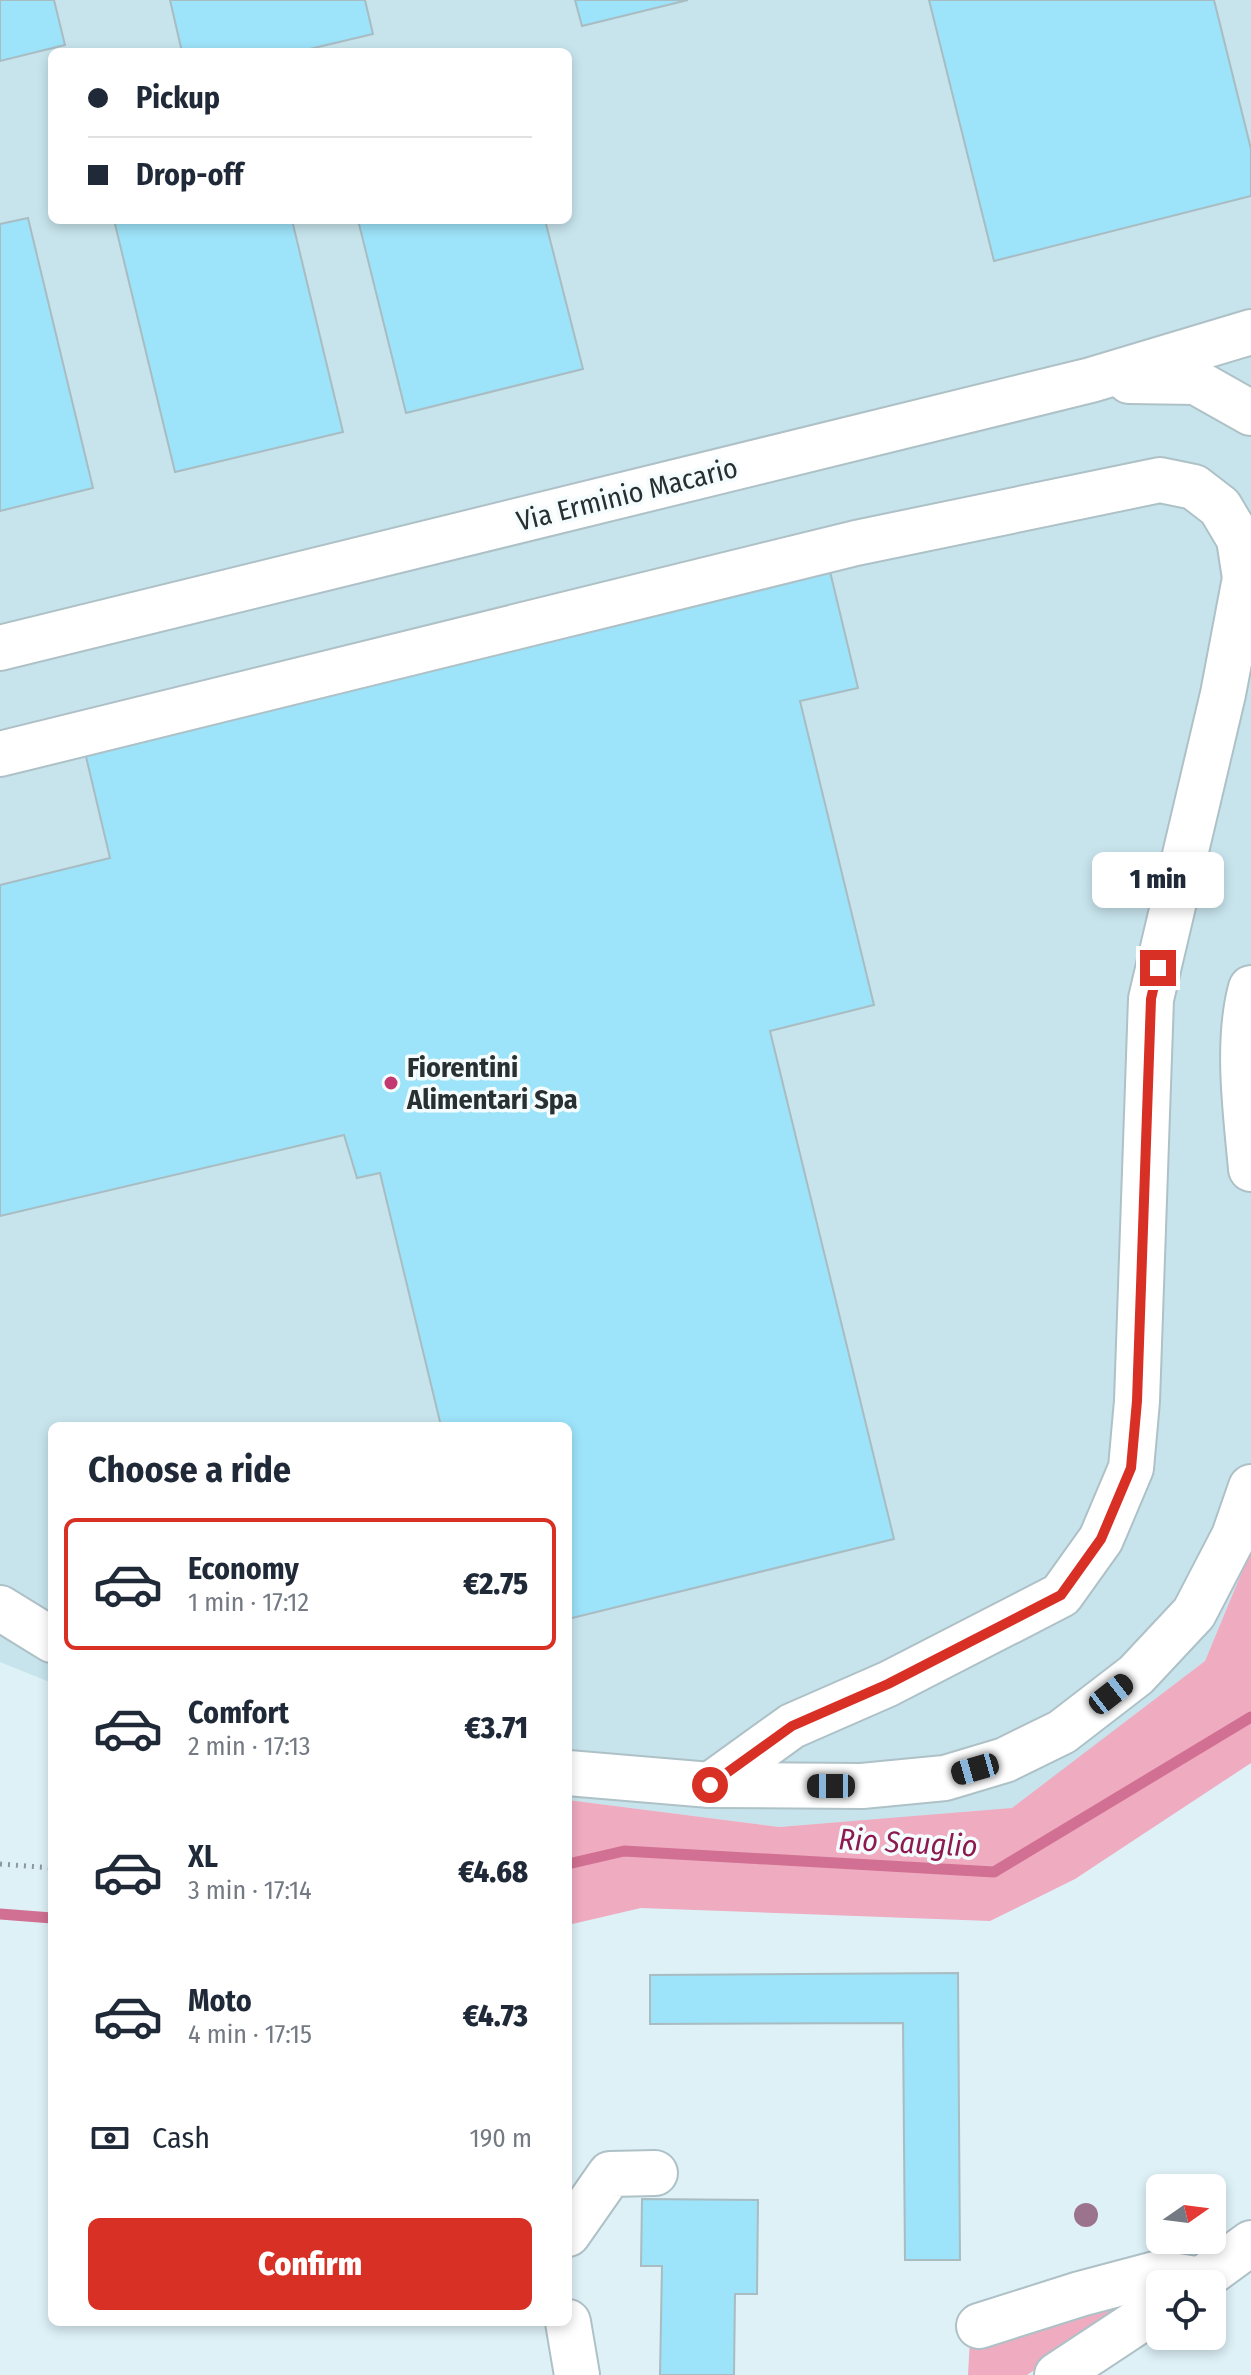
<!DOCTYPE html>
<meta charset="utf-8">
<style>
body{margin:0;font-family:"Fira Sans Condensed",sans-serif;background:#f2f2f3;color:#1f2937;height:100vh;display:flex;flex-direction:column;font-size:30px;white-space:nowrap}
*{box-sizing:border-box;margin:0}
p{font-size:26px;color:#747a83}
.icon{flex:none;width:44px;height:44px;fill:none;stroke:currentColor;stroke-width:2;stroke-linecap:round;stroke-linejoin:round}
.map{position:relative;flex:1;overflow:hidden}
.drawer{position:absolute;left:48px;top:1422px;width:524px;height:904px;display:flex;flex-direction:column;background:#fff;border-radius:12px;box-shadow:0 4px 12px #0003}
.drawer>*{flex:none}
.top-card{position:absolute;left:48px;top:48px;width:524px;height:176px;border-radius:12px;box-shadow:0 4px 12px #0003;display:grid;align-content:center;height:176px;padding:0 40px;background:#fff}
.needle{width:52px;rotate:76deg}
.fabs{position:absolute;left:1146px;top:2174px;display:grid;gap:16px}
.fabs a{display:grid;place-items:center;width:80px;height:80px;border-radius:12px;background:#fff;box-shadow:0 4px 12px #0003;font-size:40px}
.end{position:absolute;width:36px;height:36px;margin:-18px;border:10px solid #d93025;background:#fff;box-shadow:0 0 0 4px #fff}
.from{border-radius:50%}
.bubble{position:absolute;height:56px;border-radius:12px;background:#fff;box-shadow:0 4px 12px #0003;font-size:26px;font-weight:800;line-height:56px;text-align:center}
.car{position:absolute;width:24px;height:48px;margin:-24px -12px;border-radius:10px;box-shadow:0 0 6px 2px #0007;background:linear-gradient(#222 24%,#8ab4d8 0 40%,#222 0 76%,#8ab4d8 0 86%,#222 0)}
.top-card b{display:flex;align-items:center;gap:28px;height:76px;font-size:30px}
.top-card b+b{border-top:2px solid #e0e1e3}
.top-card i{width:20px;height:20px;background:#1f2937}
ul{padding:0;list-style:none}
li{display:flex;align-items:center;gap:24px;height:132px;margin:0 16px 12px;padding:0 24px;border:4px solid transparent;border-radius:12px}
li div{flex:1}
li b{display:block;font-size:30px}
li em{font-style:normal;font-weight:800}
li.on{border-color:#d93025}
li>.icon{width:72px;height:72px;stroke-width:1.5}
h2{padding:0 40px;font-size:36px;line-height:96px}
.pay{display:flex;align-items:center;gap:20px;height:88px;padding:0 40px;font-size:30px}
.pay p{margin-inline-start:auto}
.action{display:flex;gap:16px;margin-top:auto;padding:16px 40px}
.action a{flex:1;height:92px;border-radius:12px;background:#d93025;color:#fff;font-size:32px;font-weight:800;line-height:92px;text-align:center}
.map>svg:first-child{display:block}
.built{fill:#c7e4ec;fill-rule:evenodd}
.green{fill:#efabc0}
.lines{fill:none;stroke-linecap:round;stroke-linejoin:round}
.stream{stroke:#d17092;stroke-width:11}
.building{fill:#9de3f9;stroke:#a8bcc2;stroke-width:2}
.minor-casing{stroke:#aec1c7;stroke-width:48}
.path{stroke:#8b999d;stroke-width:5;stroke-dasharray:2 6;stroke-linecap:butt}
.minor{stroke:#fff;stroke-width:44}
.tree{fill:#9b738d}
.route{stroke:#d93025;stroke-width:10}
.poi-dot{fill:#c23972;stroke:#f4fcfe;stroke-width:3}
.labels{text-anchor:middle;stroke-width:7;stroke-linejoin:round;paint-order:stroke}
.street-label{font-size:28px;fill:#283032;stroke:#f4fcfe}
.poi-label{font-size:28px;font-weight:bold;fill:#283032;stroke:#f4fcfe;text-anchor:start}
.water-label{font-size:30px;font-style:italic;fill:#8e194f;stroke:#f4fcfe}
</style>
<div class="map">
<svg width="1251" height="2375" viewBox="0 0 1251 2375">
<rect width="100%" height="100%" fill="#ddf1f7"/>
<path class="built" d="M0,0H1251V1550L1205,1661L1012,1809L779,1827L568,1800V1426H52V1683L0,1662ZM52,52H568V220H52Z"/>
<g class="green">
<path d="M1251,1550V1763L1075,1879L990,1921L641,1908L568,1925V1800L779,1827L1012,1808L1205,1661Z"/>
<path d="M1149,2295L1027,2375H968L970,2339Z"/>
</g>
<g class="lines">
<g class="stream">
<path d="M568,1864L624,1851L994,1872L1251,1717"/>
<path d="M0,1914L52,1918"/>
</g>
</g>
<g class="building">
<path d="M0,0H54L65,45L0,61Z"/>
<path d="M170,0H365L373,34L297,52H182Z"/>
<path d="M575,0H688L582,26Z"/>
<path d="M929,0H1214L1251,149V196L994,261Z"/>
<path d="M28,218L93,488L0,511V224Z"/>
<path d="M114,220H292L343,432L175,472Z"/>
<path d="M358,220H545L583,369L406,413Z"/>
<path d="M828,563L858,688L800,701L874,1005L770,1031L894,1539L568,1619V1426H441L380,1173L357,1178L344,1135L0,1216V885L110,858L83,744Z"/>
<path d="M958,1973L960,2260H905L903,2023L650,2024V1975Z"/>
<path d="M642,2199L758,2200L757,2294H735L734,2375H660L662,2266H641Z"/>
</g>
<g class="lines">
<g class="minor-casing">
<g id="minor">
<path d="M1129,381L1196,382L1251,413"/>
<path d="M0,648L1091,380L1251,332"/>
<path d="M0,754L856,543L1160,480L1194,487L1220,507L1239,539L1245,578L1223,694L1151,999L1137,1401L1131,1468L1101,1539L1061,1595L888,1684L792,1726L710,1785"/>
<path d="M1251,988C1236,1042 1246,1113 1251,1169"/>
<path d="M0,1608L52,1640"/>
<path d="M568,1773L710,1785L862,1786L945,1778L1005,1760L1062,1732L1136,1675L1194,1613L1234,1536L1251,1487"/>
<path d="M568,2234L610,2174L655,2173"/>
<path d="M1195,2284L1251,2243"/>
<path d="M568,2322L577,2375"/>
<path d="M979,2326L1080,2294L1159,2273L1201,2280"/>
<path d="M1057,2375L1160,2307"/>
</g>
</g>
<path class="path" d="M0,1864L52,1868"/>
<use href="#minor" class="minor"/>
</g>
<circle class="tree" cx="1086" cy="2215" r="12"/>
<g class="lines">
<path class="route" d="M710,1785L792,1726L888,1684L1061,1595L1101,1539L1131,1468L1137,1401L1151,999L1158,968"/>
</g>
<circle class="poi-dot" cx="391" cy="1083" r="8"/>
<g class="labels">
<g class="street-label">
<text transform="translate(627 494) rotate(-14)" y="10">Via Erminio Macario</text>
</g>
<g class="poi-label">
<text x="407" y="1077">Fiorentini<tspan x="407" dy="32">Alimentari Spa</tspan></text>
</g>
<g class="water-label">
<text transform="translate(908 1843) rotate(3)" y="10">Rio Sauglio</text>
</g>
</g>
</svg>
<div class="fabs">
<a><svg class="needle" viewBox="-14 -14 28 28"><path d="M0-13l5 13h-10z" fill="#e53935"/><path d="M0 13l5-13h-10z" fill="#747a83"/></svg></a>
<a><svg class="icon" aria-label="locate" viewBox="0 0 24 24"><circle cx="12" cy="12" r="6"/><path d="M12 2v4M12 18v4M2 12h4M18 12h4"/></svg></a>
</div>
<i class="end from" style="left:710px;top:1785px"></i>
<i class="end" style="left:1158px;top:968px"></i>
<div class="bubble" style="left:1092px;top:852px;width:132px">1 min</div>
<i class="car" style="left:1111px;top:1694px;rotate:52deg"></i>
<i class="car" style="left:975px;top:1769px;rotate:254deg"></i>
<i class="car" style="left:831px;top:1786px;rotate:270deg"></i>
<div class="top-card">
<b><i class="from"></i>Pickup</b>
<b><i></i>Drop-off</b>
</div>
<section class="drawer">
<h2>Choose a ride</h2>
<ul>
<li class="on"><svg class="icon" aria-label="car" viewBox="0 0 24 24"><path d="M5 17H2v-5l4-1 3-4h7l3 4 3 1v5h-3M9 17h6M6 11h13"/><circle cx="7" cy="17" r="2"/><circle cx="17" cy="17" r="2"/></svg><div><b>Economy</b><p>1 min · 17:12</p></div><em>€2.75</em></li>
<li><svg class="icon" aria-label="car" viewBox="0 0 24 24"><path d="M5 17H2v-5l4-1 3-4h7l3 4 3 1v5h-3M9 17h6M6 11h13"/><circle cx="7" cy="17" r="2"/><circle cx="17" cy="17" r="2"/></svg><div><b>Comfort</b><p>2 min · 17:13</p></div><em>€3.71</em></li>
<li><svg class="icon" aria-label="car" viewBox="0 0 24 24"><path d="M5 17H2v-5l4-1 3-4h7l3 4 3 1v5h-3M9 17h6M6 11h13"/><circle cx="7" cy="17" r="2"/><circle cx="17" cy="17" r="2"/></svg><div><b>XL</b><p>3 min · 17:14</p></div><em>€4.68</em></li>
<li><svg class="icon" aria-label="car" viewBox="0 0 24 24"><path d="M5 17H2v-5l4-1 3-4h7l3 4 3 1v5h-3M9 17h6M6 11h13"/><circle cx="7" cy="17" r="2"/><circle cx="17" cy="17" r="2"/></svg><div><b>Moto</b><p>4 min · 17:15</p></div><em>€4.73</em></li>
</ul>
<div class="pay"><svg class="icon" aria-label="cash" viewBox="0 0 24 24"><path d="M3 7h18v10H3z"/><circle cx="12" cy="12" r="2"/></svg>Cash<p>190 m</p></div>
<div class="action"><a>Confirm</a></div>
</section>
</div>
